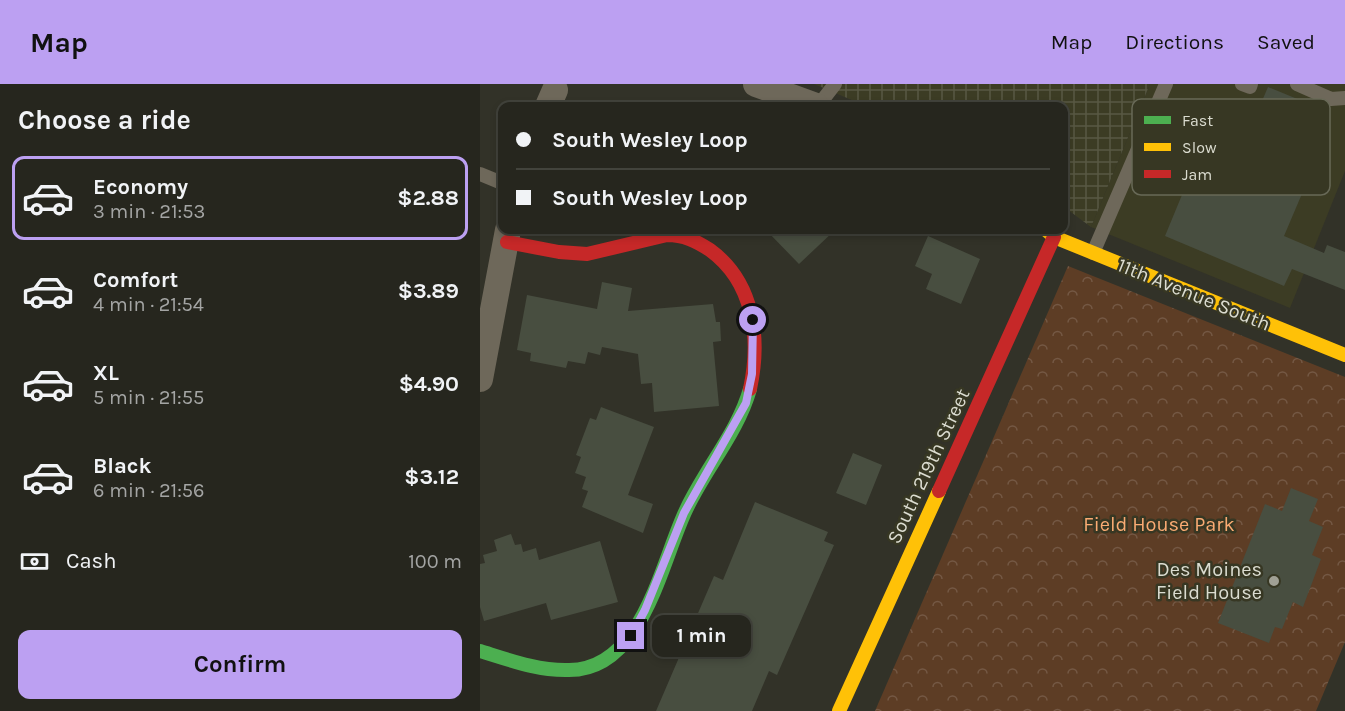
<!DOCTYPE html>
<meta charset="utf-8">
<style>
body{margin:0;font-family:Karla,sans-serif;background:#32322b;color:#f1f3f6;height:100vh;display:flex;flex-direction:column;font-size:22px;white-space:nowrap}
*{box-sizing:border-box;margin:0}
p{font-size:20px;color:#a4a5a4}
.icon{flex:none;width:33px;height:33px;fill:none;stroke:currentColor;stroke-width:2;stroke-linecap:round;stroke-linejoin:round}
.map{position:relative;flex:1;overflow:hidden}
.sheet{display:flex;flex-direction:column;background:#26261e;width:480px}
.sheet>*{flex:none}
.banner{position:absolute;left:18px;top:18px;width:570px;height:132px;border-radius:12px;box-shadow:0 3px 9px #0003,0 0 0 2px #42433c;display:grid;align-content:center;height:132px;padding:0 18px;background:#26261e}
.end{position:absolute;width:27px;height:27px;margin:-14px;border:8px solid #bca0f2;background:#111;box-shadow:0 0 0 3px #111}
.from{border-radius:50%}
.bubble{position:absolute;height:42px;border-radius:12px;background:#26261e;box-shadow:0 3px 9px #0003,0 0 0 2px #42433c;font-size:20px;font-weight:700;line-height:42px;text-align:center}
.banner b{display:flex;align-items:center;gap:21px;height:57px;font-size:22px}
.banner b+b{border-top:2px solid #42433c}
.banner i{width:15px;height:15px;background:#f1f3f6}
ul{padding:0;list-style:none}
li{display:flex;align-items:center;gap:18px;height:84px;margin:0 12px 9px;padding:0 6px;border:3px solid transparent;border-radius:12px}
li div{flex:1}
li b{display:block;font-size:22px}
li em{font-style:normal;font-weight:700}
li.selected{border-color:#bca0f2}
li>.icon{width:54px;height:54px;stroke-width:1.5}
h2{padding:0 18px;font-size:27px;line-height:72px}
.pay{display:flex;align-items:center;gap:15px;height:66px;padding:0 18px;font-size:22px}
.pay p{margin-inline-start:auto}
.action{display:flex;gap:12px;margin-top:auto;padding:12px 18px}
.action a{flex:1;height:69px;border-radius:12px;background:#bca0f2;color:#111;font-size:24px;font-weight:700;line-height:69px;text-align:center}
header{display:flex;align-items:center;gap:36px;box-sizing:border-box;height:84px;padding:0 30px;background:#bca0f2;color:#111}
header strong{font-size:28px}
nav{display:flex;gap:33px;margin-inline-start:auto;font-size:21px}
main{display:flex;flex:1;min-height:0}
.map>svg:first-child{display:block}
.built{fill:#3c3c24}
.industrial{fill:url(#industrial-grid)}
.park{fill:url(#park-crowns)}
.building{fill:#484e40}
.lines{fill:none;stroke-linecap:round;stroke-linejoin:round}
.lane{stroke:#6e685a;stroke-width:14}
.street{stroke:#6e685a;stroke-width:26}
.fast{stroke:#4caf50;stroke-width:14}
.slow{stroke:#ffc107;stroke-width:14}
.jam{stroke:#c62828;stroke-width:14}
.route{stroke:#bca0f2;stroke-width:8}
.poi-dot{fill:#a0a095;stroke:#373723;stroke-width:2}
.labels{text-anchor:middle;stroke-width:5;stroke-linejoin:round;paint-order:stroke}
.street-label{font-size:20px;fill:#dbdcd0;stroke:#373723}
.park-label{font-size:20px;fill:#faab73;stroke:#373723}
.poi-label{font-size:20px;fill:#dbdcd0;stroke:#373723;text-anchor:end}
.key{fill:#373723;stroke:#686957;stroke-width:1.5}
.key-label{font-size:16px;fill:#dbdcd0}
</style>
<header>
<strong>Map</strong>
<nav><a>Map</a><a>Directions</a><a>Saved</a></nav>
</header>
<main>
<section class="sheet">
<h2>Choose a ride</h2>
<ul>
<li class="selected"><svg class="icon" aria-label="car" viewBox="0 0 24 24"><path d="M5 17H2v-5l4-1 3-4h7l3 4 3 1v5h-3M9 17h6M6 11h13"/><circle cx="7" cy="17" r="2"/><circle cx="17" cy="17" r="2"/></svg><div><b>Economy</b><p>3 min · 21:53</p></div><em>$2.88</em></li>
<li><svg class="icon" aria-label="car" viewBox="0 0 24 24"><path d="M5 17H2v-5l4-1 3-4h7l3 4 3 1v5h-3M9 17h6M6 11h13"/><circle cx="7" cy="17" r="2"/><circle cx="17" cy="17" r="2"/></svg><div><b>Comfort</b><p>4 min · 21:54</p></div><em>$3.89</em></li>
<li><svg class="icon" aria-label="car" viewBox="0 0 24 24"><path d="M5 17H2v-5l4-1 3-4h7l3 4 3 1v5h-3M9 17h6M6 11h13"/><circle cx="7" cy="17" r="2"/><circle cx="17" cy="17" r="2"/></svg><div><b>XL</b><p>5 min · 21:55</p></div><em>$4.90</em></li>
<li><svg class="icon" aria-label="car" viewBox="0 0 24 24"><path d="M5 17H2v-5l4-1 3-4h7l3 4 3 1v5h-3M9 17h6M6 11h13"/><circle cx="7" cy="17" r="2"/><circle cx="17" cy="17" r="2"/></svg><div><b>Black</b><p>6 min · 21:56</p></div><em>$3.12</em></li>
</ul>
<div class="pay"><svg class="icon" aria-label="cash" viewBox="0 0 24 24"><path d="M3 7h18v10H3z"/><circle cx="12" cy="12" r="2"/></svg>Cash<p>100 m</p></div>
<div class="action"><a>Confirm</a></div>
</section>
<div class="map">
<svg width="865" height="627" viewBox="0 0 865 627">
<defs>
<pattern id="industrial-grid" width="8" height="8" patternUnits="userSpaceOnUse" patternTransform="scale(1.5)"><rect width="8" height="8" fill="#3c3c24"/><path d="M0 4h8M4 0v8" fill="none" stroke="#585843"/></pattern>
<pattern id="park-crowns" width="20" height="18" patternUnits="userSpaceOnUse" patternTransform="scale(1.5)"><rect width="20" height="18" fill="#5d3d25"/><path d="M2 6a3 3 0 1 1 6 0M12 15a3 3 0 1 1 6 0" fill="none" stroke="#745844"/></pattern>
</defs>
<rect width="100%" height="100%" fill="#323228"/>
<path class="built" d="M670,0H865V87L810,224L611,143Z"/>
<path class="industrial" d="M334,0H670L611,143L584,123V22H386Z"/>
<path class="park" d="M588,182L865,293V558L836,627H395Z"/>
<g class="building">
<path d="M788,3L832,21L815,62L838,72L804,152L844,169L847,161L865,168V206L812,185L804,202L685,152L735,31L770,45Z"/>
<path d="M286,146H355L319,180Z"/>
<path d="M448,152L500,175L481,220L446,205L452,190L435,182Z"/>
<path d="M122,198L152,204L148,227L233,220L236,238H240L241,257L233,258L239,322L174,328L172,299L161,300L158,270L122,263L120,271L108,268L105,280L88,277L86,284L50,277L51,269L37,266L47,211L117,225Z"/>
<path d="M121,323L174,343L148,411L173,420L163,449L102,423L108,407L102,405L106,393L95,389L101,373L96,371L110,334L116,336Z"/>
<path d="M373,369L402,381L386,421L356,409Z"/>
<path d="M811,404L838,415L829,437L843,443L832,471L841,475L823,523L813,518L802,545L795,543L789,559L738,539L785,420L802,427Z"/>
<path d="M275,418L348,448L344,457L354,461L297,591L289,587L272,627H176L234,492L243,496Z"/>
<path d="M31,450L35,461L41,460L43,468L56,464L59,476L120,457L138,518L71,536L66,519L4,537L0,523V480L5,479L3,471L17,467L14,456Z"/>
</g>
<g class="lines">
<g class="lane">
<path d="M762,0L770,3L771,0"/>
<path d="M817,0L851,15L865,14"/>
<path d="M338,22L355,0"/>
<path d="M0,90L22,99"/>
<path d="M613,169L686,0"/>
</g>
<g class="street">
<path d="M276,0L336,22"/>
<path d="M68,22L75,6"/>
<path d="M0,295L28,146"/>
</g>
<path class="fast" d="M0,567C29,576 59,587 89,586C163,586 181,478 206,426C225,385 258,348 270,305"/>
<g class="slow">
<path d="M566,146L574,153L865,271"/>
<path d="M359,627L459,407"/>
</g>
<g class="jam">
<path d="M27,158L79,168L107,170L187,151C204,151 216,157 230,166C274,198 281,254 270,305"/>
<path d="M459,407L574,153"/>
</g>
</g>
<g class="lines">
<path class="route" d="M151,552L165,526L204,429L266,319L272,290L273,236"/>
</g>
<circle class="poi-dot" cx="794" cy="497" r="6"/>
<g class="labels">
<g class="street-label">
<text transform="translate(714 210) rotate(22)" y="7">11th Avenue South</text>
<text transform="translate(448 382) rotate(-65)" y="7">South 219th Street</text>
</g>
<g class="park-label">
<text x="679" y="447">Field House Park</text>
</g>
<g class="poi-label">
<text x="782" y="492">Des Moines<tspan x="782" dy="23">Field House</tspan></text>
</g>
</g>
<rect x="652" y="15" width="198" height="96" rx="9" class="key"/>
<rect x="664" y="32" width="27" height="8" fill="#4caf50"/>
<rect x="664" y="59" width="27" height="8" fill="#ffc107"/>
<rect x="664" y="86" width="27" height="8" fill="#c62828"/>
<g class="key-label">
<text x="702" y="42">Fast</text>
<text x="702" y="69">Slow</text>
<text x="702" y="96">Jam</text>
</g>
</svg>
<i class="end from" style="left:273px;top:236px"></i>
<i class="end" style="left:151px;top:552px"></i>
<div class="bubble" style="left:172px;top:531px;width:99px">1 min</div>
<div class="banner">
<b><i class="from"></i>South Wesley Loop</b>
<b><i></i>South Wesley Loop</b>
</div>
</div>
</main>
